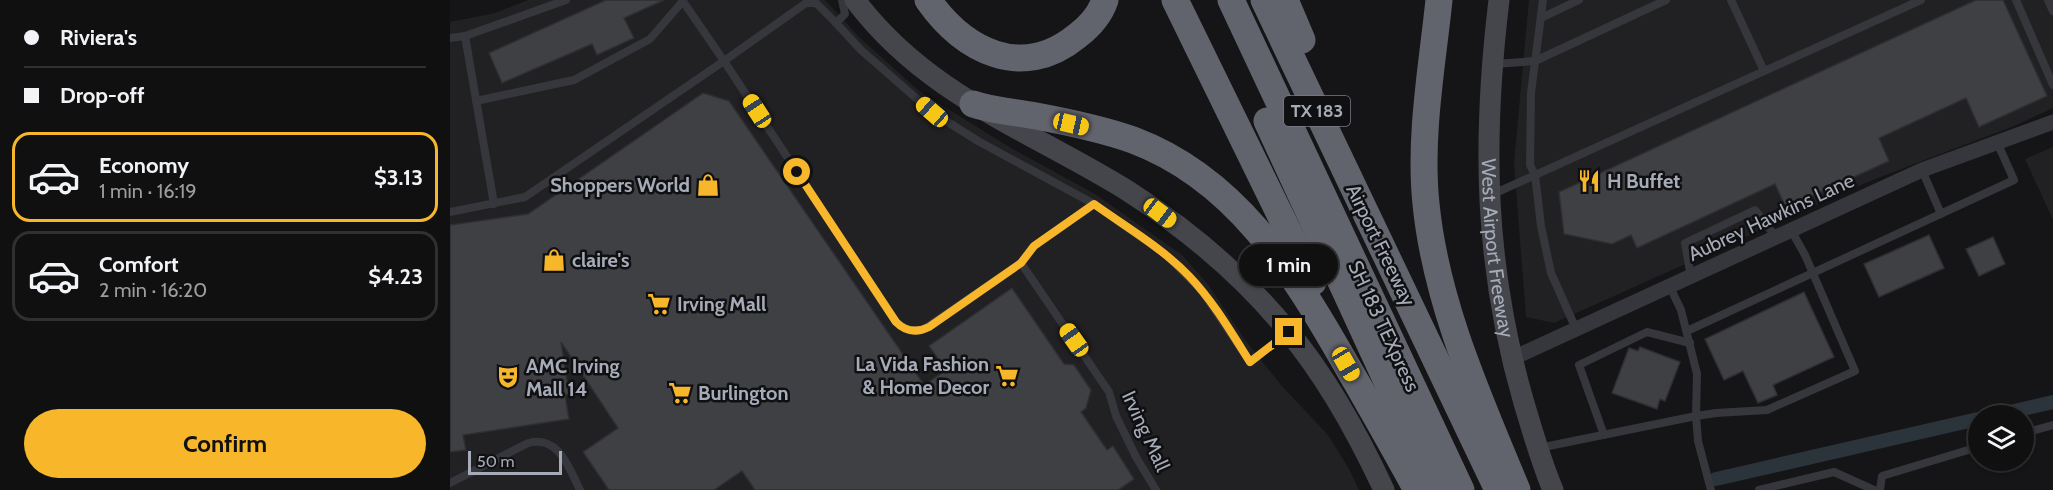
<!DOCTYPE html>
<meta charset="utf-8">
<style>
body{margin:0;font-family:Cabin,sans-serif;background:#1e1e1f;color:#f1f3f6;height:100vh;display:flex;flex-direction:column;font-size:22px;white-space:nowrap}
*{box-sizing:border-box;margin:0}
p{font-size:20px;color:#9c9d9f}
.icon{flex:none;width:33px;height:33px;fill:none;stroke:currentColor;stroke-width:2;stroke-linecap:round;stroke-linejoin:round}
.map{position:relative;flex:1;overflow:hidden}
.side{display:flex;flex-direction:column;background:#101011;width:450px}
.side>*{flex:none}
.top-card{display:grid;align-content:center;height:132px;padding:0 24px;background:#101011}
.fabs{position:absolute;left:1518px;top:405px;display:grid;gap:12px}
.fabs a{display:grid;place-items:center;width:66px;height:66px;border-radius:50%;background:#101011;box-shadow:0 2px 4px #0004,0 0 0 2px #303031;font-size:30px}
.scale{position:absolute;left:18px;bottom:15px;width:94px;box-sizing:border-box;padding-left:6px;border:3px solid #a6abb8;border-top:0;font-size:16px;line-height:21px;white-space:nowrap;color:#a6abb8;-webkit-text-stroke:4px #101012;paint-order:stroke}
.end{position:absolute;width:27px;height:27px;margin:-14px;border:8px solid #f8b72b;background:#111;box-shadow:0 0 0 3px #111}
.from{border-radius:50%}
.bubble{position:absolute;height:42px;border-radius:21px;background:#101011;box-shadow:0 2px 4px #0004,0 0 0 2px #303031;font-size:20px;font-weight:700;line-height:42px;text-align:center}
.car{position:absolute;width:18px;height:36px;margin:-18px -9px;border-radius:8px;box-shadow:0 0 4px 2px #0007;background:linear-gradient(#f5c518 24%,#345 0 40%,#f5c518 0 76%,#345 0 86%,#f5c518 0)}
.top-card b{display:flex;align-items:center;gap:21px;height:57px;font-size:22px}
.top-card b+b{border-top:2px solid #303031}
.top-card i{width:15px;height:15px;background:#f1f3f6}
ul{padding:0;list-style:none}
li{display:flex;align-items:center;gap:18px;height:90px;margin:0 12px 9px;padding:0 12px;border:3px solid #303031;border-radius:18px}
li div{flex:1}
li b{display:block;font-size:22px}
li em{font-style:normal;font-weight:700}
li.on{border-color:#f8b72b}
li>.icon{width:54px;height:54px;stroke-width:1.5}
.action{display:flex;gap:12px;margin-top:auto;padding:12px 24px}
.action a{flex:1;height:69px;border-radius:36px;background:#f8b72b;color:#111;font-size:24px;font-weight:700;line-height:69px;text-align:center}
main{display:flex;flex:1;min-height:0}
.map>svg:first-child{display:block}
.built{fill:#212124}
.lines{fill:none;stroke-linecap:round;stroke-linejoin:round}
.canal{stroke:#2b343b;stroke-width:14}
.building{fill:#3f4044;stroke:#2f2f33;stroke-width:1.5}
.service{stroke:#36373c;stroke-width:8}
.minor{stroke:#36373c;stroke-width:15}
.secondary{stroke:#44464c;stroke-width:21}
.motorway{stroke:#62646d;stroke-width:27}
.route{stroke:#f8b72b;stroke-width:8}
.labels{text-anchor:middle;stroke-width:5;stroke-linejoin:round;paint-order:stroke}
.shield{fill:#101012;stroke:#797c86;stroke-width:1.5}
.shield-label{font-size:18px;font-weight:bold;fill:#a6abb8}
.poi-label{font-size:20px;font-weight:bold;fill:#a6abb8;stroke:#101012;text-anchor:start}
.street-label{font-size:20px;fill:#a6abb8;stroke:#101012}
</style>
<main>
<section class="side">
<div class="top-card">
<b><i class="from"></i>Riviera's</b>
<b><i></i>Drop-off</b>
</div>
<ul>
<li class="on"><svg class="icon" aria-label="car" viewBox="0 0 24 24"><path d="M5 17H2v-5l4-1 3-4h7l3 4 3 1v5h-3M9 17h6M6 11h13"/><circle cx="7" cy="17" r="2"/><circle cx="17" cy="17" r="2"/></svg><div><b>Economy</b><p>1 min · 16:19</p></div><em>$3.13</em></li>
<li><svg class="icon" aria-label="car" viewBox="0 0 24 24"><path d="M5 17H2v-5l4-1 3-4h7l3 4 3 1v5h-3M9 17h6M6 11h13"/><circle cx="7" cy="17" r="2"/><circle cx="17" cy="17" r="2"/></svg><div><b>Comfort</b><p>2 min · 16:20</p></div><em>$4.23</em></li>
</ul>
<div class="action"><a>Confirm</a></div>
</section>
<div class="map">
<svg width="1603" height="490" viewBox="0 0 1603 490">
<rect width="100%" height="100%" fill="#151517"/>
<g class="built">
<path d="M78,0H375L409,37L469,91L561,148L645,194L732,255L757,283L795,340L831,385L878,435L898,467L909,490H0V22L45,13Z"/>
<path d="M1079,0H1603V108L1564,126L1420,181L1104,323L1076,317L1064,163Z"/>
<path d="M1603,147V220L1575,159Z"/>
</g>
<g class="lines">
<g class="canal">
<path d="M1543,416L1603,402"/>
<path d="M1266,479L1528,419"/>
</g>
</g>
<g class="building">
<path d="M156,0H214L174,18L184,38L147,55L142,44L52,83L39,53Z"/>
<path d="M1526,0H1553L1597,96L1529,127L1516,98L1429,138L1439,161L1336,208L1325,184L1187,248L1181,235L1162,244L1114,234L1109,192Z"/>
<path d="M253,93L279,101L474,385L496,370L479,346L562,288L614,364L624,365L641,390L636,408L631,412L657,450L663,446L684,479L668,490H305L292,471L264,490H159L133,452L168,428L111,342L119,394L115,395L119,419L13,435L16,450L0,452V225L78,214Z"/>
<path d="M1479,235L1494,268L1429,297L1414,264Z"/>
<path d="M1543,237L1555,264L1529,276L1516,249Z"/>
<path d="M1354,292L1384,357L1323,385L1327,395L1308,403L1293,371L1274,380L1255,339Z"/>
<path d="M1190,347L1230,362L1215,401L1210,399L1207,409L1162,393L1179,348L1188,351Z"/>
</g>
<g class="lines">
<g class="service">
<path d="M392,0L395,14L386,23L366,3H356L274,61L446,322C454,330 463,332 474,329L571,263L659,392L666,416L686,457L706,490"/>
<path d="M1093,0L1081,93L1080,165L1085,175L1091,226L1101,273L1126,329"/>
<path d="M1281,0L1314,71"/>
<path d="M1566,0L1603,85"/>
<path d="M1598,0L1603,11"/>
<path d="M1091,18L1129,0"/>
<path d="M386,23L411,50L482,112L528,141L644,204L715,254L752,291L800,362L837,333"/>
<path d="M15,36L44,204"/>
<path d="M0,38L15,36L116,0"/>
<path d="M1045,64L1085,61L1216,0"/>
<path d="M26,101L124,80L200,39L233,1"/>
<path d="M1472,170L1491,214"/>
<path d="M1041,195L1471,0"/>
<path d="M0,212L75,197L274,61L232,0"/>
<path d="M571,263L584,246L644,204"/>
<path d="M1241,277L1235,243L1305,210L1326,237"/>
<path d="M1220,287L1231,310L1247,374L1246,416L1266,413L1317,410L1405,371L1355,255L1341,230"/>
<path d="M1237,331L1564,180L1547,142"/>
<path d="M1574,433L1603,425"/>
<path d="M1154,435L1129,365L1197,332L1240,343"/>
<path d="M1089,448L1246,416L1248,441L1261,490"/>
<path d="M0,483L78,443C109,435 119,468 130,490"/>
<path d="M1309,490L1384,472L1424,490"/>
<path d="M1430,490L1432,476L1528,447"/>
</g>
<path class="minor" d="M1061,359L1472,170L1603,122"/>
<g class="secondary">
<path d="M405,0C476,95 581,131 678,191C737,229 794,277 838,331C878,379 908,434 934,490"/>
<path id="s1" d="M1049,0C1032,141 1034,266 1074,403C1083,433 1091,462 1103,490"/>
</g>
<g class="motorway">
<path d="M478,0C514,51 572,81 627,36C639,27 650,15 655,0"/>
<path d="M725,0L863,282"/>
<path d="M781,0L1011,490"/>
<path d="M814,0L1048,490"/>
<path d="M835,0L852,40"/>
<path d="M989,0C982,67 969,137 976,204C986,304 1029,398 1067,490"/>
<path d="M523,104C543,111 565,112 586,116C618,122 652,129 683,140C785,178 842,270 893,359C918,402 943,446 967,490"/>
<path d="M817,121L987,490"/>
</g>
</g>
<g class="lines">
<path class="route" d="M347,172L446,322C456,332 467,333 479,327L571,263L584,246L644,204C676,227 711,247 739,276C763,301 781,332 800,362L839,332"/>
</g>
<defs>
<g id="restaurant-bare" transform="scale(1.8)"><path d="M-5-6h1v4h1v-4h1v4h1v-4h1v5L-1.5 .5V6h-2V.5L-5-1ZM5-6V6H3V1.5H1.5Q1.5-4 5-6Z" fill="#f8b72b" stroke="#101012" stroke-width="2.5" paint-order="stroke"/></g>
<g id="shop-bare" transform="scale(1.8)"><path d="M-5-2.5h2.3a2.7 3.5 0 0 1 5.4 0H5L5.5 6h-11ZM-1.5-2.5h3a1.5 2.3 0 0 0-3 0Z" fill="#f8b72b" stroke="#101012" stroke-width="2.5" paint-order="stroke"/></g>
<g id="supermarket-bare" transform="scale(1.8)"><path d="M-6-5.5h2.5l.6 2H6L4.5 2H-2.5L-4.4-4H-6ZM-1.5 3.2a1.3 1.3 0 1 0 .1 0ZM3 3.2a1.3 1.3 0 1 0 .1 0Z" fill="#f8b72b" stroke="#101012" stroke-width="2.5" paint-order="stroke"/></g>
<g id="theatre-bare" transform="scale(1.8)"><path d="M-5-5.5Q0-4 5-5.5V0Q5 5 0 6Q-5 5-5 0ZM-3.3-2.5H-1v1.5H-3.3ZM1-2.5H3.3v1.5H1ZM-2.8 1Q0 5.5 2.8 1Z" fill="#f8b72b" stroke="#101012" stroke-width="2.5" paint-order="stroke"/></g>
</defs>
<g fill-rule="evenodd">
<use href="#restaurant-bare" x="1139" y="181"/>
<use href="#shop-bare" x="258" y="185"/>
<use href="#shop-bare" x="104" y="260"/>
<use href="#supermarket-bare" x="209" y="304"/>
<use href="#supermarket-bare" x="557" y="376"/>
<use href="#theatre-bare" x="58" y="377"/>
<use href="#supermarket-bare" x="230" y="393"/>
</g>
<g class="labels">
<rect class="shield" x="834" y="96" width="66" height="30" rx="4.5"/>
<g class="shield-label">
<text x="867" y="117">TX 183</text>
</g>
<g class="poi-label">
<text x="1157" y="188">H Buffet</text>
<text x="240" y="192" text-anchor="end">Shoppers World</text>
<text x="122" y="267">claire's</text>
<text x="227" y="311">Irving Mall</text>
<text x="539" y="371" text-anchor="end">La Vida Fashion<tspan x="539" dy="23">&amp; Home Decor</tspan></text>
<text x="76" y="373">AMC Irving<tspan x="76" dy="23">Mall 14</tspan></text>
<text x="248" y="400">Burlington</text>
</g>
<g class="street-label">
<text transform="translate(1321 217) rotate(-25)" y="7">Aubrey Hawkins Lane</text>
<text transform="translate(931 245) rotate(64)" y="7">Airport Freeway</text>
<text dy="7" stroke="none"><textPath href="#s1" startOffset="249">West Airport Freeway</textPath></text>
<text transform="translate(934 326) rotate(65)" y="7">SH 183 TEXpress</text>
<text transform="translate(696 431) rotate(65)" y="7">Irving Mall</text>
</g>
</g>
</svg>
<div class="fabs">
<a><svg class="icon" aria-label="layers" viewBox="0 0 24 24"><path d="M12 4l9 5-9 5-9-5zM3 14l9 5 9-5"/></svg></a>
</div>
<div class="scale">50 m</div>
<i class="end from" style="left:347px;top:172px"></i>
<i class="end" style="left:839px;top:332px"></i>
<div class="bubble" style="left:789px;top:244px;width:99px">1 min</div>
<i class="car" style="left:307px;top:111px;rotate:327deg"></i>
<i class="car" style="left:482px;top:112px;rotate:311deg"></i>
<i class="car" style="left:621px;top:124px;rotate:103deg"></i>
<i class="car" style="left:710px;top:213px;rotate:127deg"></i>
<i class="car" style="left:624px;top:340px;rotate:325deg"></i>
<i class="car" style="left:896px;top:364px;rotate:150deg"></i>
</div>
</main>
